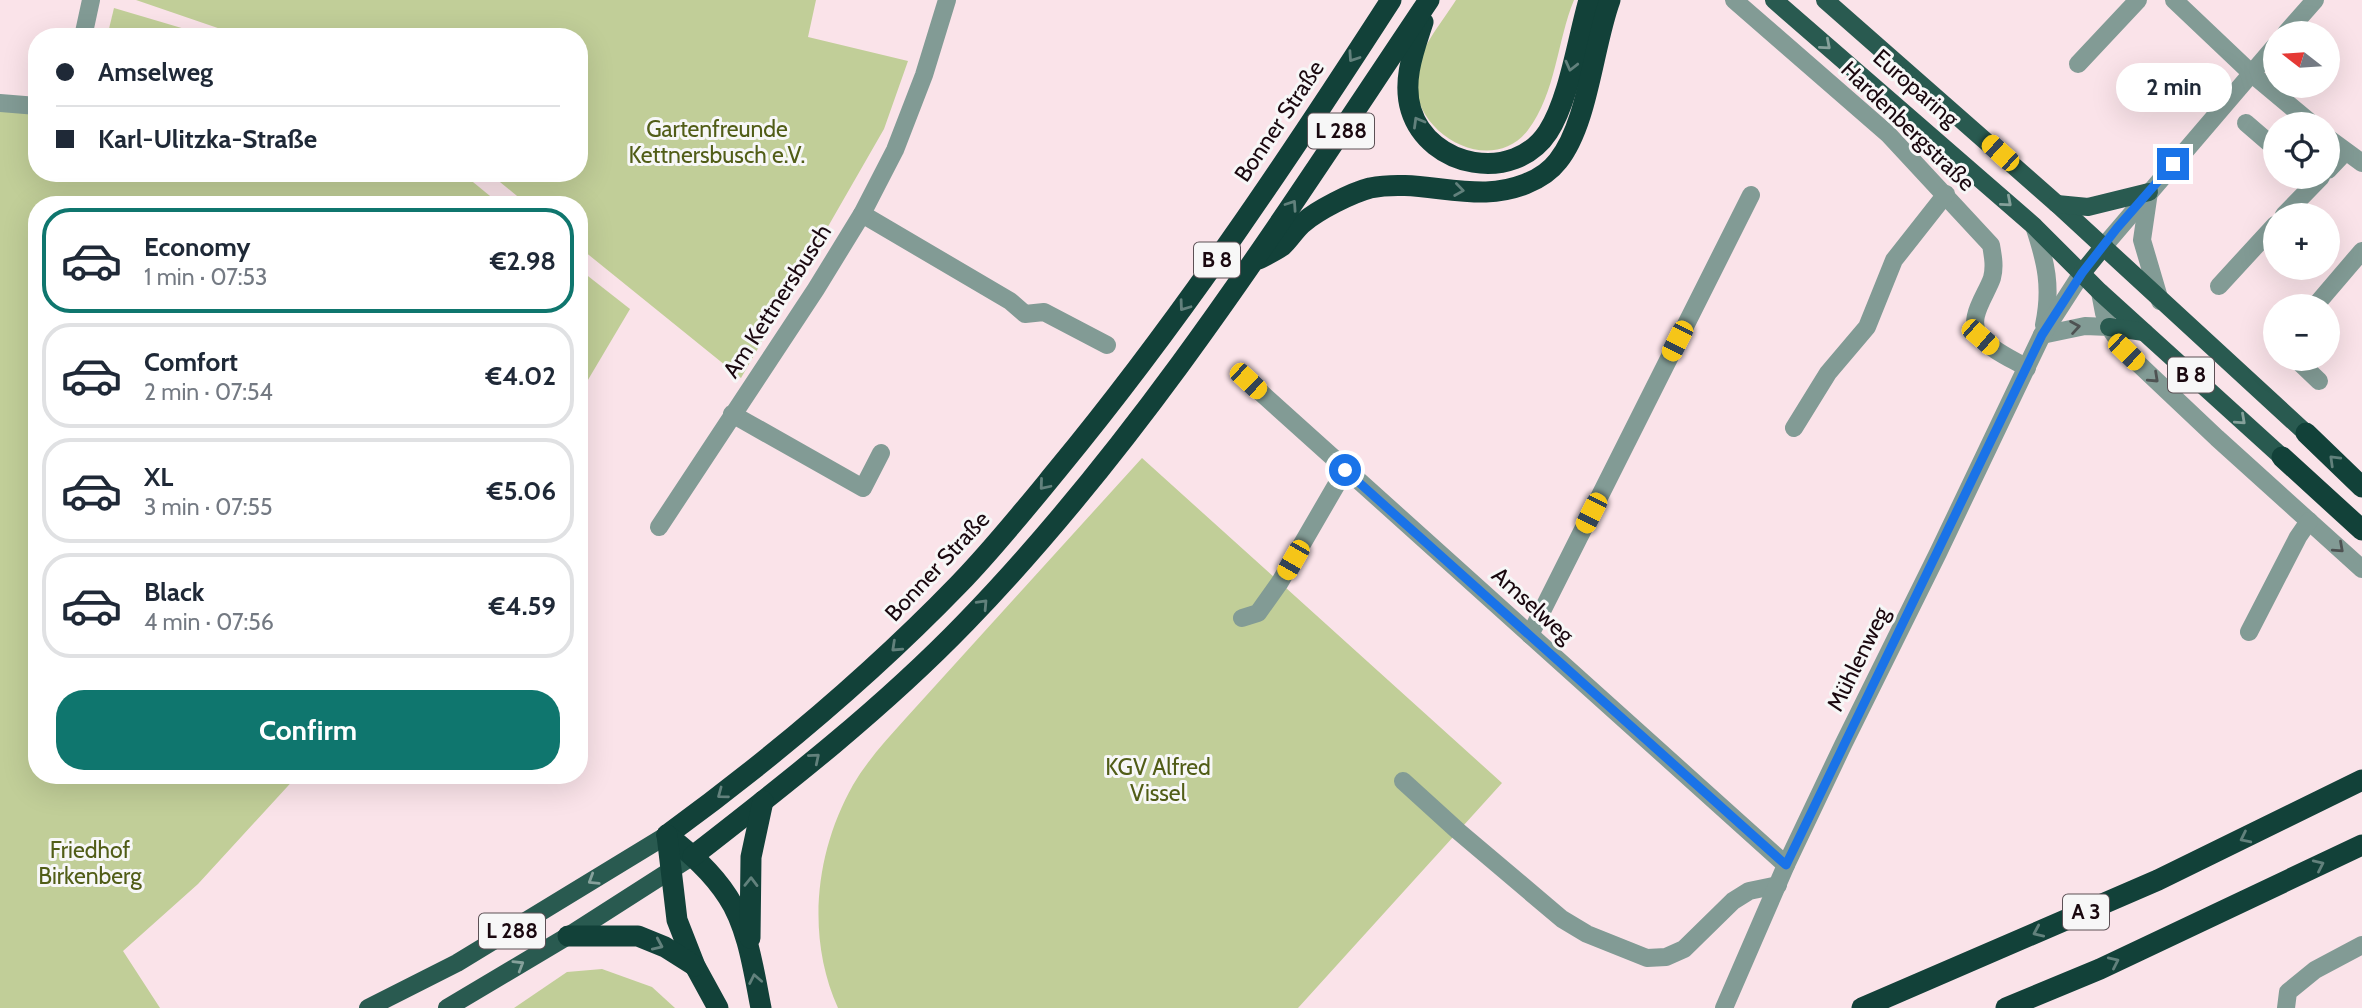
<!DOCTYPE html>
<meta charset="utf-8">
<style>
body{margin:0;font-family:Cabin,sans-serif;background:#f2f2f3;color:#1f2937;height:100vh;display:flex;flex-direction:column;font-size:26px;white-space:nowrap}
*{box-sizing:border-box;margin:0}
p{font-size:23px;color:#747a83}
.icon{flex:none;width:38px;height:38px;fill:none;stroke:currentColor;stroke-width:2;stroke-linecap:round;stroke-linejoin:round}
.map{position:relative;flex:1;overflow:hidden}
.drawer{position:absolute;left:28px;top:196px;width:560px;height:588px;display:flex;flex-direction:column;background:#fff;border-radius:28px;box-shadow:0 7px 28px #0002}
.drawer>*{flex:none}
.banner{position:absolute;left:28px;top:28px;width:560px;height:154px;border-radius:28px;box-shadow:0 7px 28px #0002;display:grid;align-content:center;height:154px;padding:0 28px;background:#fff}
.needle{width:46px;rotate:287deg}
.fabs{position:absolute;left:2263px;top:21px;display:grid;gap:14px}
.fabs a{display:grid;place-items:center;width:77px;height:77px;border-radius:50%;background:#fff;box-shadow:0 7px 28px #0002;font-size:35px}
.end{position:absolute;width:32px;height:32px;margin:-16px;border:9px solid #1a73e8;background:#fff;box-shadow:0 0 0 4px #fff}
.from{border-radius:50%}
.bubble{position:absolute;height:49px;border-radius:24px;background:#fff;box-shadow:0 7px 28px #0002;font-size:23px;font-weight:800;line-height:49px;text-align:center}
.car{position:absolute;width:21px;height:42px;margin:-21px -10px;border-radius:9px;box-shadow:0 0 5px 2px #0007;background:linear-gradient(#f5c518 24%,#345 0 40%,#f5c518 0 76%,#345 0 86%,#f5c518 0)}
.banner b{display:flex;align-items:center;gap:24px;height:66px;font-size:26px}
.banner b+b{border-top:2px solid #e0e1e3}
.banner i{width:18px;height:18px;background:#1f2937}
ul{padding:12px 0 0;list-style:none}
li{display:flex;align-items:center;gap:21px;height:105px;margin:0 14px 10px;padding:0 14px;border:4px solid #e0e1e3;border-radius:28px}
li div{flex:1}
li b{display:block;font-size:26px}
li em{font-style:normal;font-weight:800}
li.active{border-color:#0f766e}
li>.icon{width:63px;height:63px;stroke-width:1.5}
.action{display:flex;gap:14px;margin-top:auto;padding:14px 28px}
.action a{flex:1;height:80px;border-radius:28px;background:#0f766e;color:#fff;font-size:28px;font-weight:800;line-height:80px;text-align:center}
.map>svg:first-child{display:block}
.green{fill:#c1ce98}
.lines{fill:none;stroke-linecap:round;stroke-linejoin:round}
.minor{stroke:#829b95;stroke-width:18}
.major{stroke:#295a50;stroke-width:18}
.highway{stroke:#124139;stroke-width:21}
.oneway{stroke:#86a19b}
.oneway2{stroke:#62817c}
.oneway3{stroke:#4e5252}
.route{stroke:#1a73e8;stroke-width:9}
.labels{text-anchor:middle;stroke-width:6;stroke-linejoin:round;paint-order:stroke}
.shield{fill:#f7f7f7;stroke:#5c5055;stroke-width:2}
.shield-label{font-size:21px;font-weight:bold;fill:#1a080f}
.street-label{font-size:23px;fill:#1a080f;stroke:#f7f7f7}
.park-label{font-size:23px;fill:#515d17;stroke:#f7f7f7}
</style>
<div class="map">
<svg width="2362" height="1008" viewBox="0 0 2362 1008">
<rect width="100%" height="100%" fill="#fae3e9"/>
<g class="green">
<path d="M136,0H816L808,37L908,61L884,129L741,378L579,247V205H528L489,173H579V37H244Z"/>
<path d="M1456,0H1574C1557,41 1556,93 1528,130C1491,178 1413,134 1416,80C1417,50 1441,24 1456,0Z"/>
<path d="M114,8L212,37H107Z"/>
<path d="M0,109L37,113V173H462L501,205H37V775H298L198,884L123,951L160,1008H0Z"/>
<path d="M579,269L630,309L579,395Z"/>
<path d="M1142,458L1502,783L1298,1008H838C806,937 815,852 853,785C867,761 887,739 906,718Z"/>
<path d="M602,969L652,987L675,1008H514L567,972Z"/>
</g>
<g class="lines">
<g class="minor">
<path d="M1734,0L1888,134L1991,245C1993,256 1995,267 1992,278C1986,296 1965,320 1981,338C1993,351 2012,359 2027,368"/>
<path d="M2174,0L2251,73L2312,124"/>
<path d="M2286,33L2315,0"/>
<path d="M83,37L91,0"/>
<path d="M2078,64L2138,0"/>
<path d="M0,103L37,106"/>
<path d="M2246,123L2275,148"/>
<path d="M2328,138L2362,163"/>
<path d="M2328,170L2345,152"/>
<path d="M2149,192L2142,240L2160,301"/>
<path d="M862,214L1010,301L1025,314L1044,312L1107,345"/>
<path d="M2284,215L2321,177"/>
<path d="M2034,226C2046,262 2052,287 2044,325"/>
<path d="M2104,246L2275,46"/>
<path d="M2219,286L2275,225"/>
<path d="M2100,292L2104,313L2109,327L2126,352L2217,438L2362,569"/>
<path d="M2315,306L2362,251"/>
<path d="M2042,335L2085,326L2109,327"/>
<path d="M2296,359L2319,381"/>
<path d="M1248,381L1786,865"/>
<path d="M732,414L863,488L881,453"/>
<path d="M1794,428L1828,373L1867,327L1894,260L1946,194"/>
<path d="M659,527L816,289L862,214L895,150L924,75L947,0"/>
<path d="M1242,618L1258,613L1280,582L1345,470"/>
<path d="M2249,632L2298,537L2309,521"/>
<path d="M1530,635L1751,195"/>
<path d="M1403,781L1458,831L1562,919L1587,934L1647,958L1666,957L1684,949L1733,901L1749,891L1778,885"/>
<path d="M1724,1008L1786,865L1843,745L1938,553L2042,335L2082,273"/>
<path d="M2286,1008L2288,992L2315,970L2362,945"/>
</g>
<g class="major">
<path d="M1774,0L2034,226L2100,292L2282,457"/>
<path d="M1825,0L2057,204L2306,433"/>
<path d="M2057,204L2088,207L2149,192"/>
<path d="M2082,273L2104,246"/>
<path d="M2109,327L2144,332"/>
<path d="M368,1008L457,963L667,835"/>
<path d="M447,1008L568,936L693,856"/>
</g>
<g class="highway">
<path d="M1423,22C1414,50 1402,80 1411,110C1429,168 1514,184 1548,132C1569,100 1578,38 1589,0"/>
<path d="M1259,259C1266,255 1275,251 1282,246C1290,239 1295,229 1304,222C1318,210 1351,193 1370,188C1409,180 1447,193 1486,192C1511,191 1542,182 1558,161C1588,124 1593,46 1610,0"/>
<path d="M2306,433L2362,487"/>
<path d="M2282,457L2362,530"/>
<path d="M667,835C771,759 869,677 959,584C994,548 1026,508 1058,469C1180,321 1287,161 1391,0"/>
<path d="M667,835C690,853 712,872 728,897C748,927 754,973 761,1008"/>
<path d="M667,835L677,920L695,966L718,1008"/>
<path d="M693,856C787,783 883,708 966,622C1146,436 1285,214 1429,0"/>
<path d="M568,936H638L665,947L695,966"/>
<path d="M750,938L751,857L763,801"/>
<path d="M1862,1008L2158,880L2362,780"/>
<path d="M2006,1008L2100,969L2362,845"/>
</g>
</g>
<defs><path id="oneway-chevron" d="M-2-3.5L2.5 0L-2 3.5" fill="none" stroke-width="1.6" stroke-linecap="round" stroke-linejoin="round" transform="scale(1.75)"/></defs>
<g class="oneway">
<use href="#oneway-chevron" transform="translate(1826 45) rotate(41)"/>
<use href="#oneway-chevron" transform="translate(2007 202) rotate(41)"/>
<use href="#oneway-chevron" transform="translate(2241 420) rotate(42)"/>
<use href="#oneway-chevron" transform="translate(593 880) rotate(148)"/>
<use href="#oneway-chevron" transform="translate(519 965) rotate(-31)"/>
</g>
<g class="oneway2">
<use href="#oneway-chevron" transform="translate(1353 57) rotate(124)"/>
<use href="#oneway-chevron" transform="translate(1571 66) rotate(104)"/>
<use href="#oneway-chevron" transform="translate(1418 122) rotate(-120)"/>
<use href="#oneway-chevron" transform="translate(1459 190) rotate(8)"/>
<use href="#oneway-chevron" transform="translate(1292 205) rotate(-56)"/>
<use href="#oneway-chevron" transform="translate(1184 306) rotate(126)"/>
<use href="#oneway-chevron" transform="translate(2334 460) rotate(-136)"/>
<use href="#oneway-chevron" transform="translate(1044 485) rotate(130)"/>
<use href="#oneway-chevron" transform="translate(983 604) rotate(-47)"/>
<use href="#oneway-chevron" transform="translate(896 647) rotate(137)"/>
<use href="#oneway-chevron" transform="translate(815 758) rotate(-40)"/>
<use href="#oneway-chevron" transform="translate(722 794) rotate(143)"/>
<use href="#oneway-chevron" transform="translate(2245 838) rotate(154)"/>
<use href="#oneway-chevron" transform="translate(2319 865) rotate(-25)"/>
<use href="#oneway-chevron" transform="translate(751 882) rotate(-89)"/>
<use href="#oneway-chevron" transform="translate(2038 932) rotate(156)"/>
<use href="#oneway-chevron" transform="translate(658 945) rotate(24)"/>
<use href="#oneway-chevron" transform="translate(2114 962) rotate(-25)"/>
<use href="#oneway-chevron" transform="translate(755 979) rotate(-101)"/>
</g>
<g class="oneway3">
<use href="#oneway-chevron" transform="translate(2075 327) rotate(-9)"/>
<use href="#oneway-chevron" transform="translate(2154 378) rotate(43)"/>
<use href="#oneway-chevron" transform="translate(2339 548) rotate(42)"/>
</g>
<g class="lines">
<path class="route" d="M1345,470L1786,865L2042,335L2082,273L2117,228L2173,164"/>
</g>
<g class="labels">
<g class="shield">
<rect x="1308" y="113.5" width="66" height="35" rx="5"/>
<rect x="1194" y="242.5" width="46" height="35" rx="5"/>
<rect x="2168" y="357.5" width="46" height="35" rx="5"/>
<rect x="2063" y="894.5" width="46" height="35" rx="5"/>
<rect x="479" y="913.5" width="66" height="35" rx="5"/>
</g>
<g class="shield-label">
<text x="1341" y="138">L 288</text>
<text x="1217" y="267">B 8</text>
<text x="2191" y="382">B 8</text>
<text x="2086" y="919">A 3</text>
<text x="512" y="938">L 288</text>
</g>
<g class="street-label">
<text transform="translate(1916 88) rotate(41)" y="8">Europaring</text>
<text transform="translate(1279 121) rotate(-56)" y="8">Bonner Straße</text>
<text transform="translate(1908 126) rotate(44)" y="8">Hardenbergstraße</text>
<text transform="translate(777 301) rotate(-57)" y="8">Am Kettnersbusch</text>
<text transform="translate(937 566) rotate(-47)" y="8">Bonner Straße</text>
<text transform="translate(1533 605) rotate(42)" y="8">Amselweg</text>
<text transform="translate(1858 659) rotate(-64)" y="8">Mühlenweg</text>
</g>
<g class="park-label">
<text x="717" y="137">Gartenfreunde<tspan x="717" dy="26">Kettnersbusch e.V.</tspan></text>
<text x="1158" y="775">KGV Alfred<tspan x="1158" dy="26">Vissel</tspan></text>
<text x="90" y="858">Friedhof<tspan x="90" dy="26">Birkenberg</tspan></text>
</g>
</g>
</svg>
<div class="fabs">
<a><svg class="needle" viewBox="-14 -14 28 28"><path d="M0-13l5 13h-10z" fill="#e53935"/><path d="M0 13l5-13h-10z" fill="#747a83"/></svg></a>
<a><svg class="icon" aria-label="locate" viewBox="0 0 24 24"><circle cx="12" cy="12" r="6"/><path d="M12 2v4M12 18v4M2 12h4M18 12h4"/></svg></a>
<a>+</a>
<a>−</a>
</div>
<i class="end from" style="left:1345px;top:470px"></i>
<i class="end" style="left:2173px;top:164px"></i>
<div class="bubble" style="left:2116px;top:63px;width:116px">2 min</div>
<i class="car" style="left:2000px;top:153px;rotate:312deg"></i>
<i class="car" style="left:1980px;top:337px;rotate:131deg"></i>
<i class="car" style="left:1677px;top:341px;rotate:207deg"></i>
<i class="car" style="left:2126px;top:352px;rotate:134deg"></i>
<i class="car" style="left:1248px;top:381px;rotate:133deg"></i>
<i class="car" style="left:1591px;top:513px;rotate:207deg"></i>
<i class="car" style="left:1293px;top:560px;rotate:210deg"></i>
<div class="banner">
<b><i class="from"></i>Amselweg</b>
<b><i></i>Karl-Ulitzka-Straße</b>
</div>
<section class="drawer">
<ul>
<li class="active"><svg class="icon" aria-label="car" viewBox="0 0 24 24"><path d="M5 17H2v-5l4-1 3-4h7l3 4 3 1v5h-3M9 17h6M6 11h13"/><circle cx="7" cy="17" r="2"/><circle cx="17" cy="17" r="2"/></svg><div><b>Economy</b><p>1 min · 07:53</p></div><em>€2.98</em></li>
<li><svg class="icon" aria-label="car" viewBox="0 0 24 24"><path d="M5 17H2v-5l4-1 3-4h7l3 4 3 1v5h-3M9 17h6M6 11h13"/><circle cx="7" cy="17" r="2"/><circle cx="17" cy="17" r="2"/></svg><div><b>Comfort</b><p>2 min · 07:54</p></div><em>€4.02</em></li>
<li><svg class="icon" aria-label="car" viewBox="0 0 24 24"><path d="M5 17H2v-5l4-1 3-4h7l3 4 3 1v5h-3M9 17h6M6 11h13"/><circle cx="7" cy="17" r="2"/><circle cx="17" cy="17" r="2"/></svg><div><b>XL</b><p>3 min · 07:55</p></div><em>€5.06</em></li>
<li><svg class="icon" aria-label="car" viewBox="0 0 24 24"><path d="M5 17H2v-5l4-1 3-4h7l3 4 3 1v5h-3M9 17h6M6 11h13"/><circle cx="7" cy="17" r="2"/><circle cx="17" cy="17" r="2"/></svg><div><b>Black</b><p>4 min · 07:56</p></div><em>€4.59</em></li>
</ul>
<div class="action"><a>Confirm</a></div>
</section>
</div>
